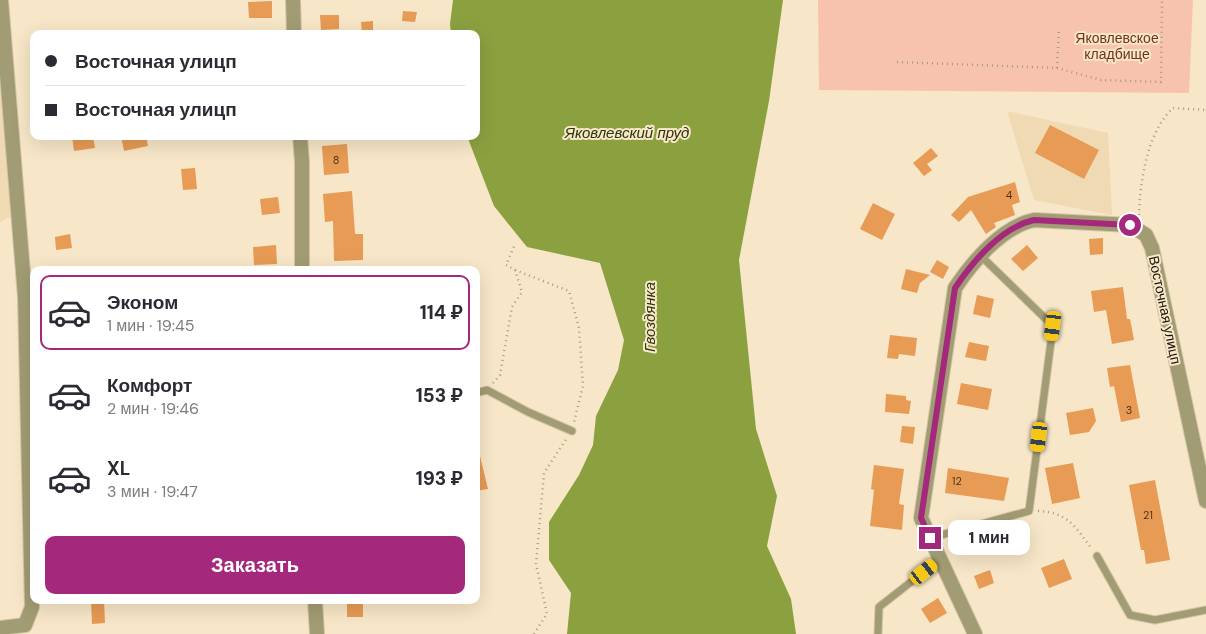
<!DOCTYPE html>
<html lang="ru">
<meta charset="utf-8">
<style>
body{margin:0;font-family:"DM Sans",sans-serif;background:#f2f2f3;color:#2b2b33;height:100vh;display:flex;flex-direction:column;font-size:19px;white-space:nowrap}
*{box-sizing:border-box;margin:0}
p{font-size:16px;color:#7c7c81}
.icon{flex:none;width:28px;height:28px;fill:none;stroke:currentColor;stroke-width:2;stroke-linecap:round;stroke-linejoin:round}
.map{position:relative;flex:1;overflow:hidden}
.details{position:absolute;left:30px;top:266px;width:450px;height:338px;display:flex;flex-direction:column;background:#fff;border-radius:10px;box-shadow:0 5px 20px #0002}
.details>*{flex:none}
.guide{position:absolute;left:30px;top:30px;width:450px;height:110px;border-radius:10px;box-shadow:0 5px 20px #0002;display:grid;align-content:center;height:110px;padding:0 15px;background:#fff}
.end{position:absolute;width:22px;height:22px;margin:-11px;border:6px solid #a4287b;background:#fff;box-shadow:0 0 0 2px #fff}
.from{border-radius:50%}
.bubble{position:absolute;height:35px;border-radius:10px;background:#fff;box-shadow:0 5px 20px #0002;font-size:16px;font-weight:800;line-height:35px;text-align:center}
.car{position:absolute;width:15px;height:30px;margin:-15px -8px;border-radius:6px;box-shadow:0 0 4px 1px #0007;background:linear-gradient(#f5c518 24%,#345 0 40%,#f5c518 0 76%,#345 0 86%,#f5c518 0)}
.guide b{display:flex;align-items:center;gap:18px;height:48px;font-size:19px}
.guide b+b{border-top:1px solid #e1e1e2}
.guide i{width:12px;height:12px;background:#2b2b33}
ul{padding:9px 0 0;list-style:none}
li{display:flex;align-items:center;gap:15px;height:75px;margin:0 10px 8px;padding:0 5px;border:2px solid transparent;border-radius:10px}
li div{flex:1}
li b{display:block;font-size:19px}
li em{font-style:normal;font-weight:800}
li.selected{border-color:#a4287b}
li>.icon{width:45px;height:45px;stroke-width:1.5}
.action{display:flex;gap:10px;margin-top:auto;padding:10px 15px}
.action a{flex:1;height:58px;border-radius:10px;background:#a4287b;color:#fff;font-size:20px;font-weight:800;line-height:58px;text-align:center}
.map>svg:first-child{display:block}
.built{fill:#efdab4}
.green{fill:#f7c3ae}
.water{fill:#8ba140}
.building{fill:#e79b54}
.lines{fill:none;stroke-linecap:round;stroke-linejoin:round}
.service-casing{stroke:#d3c4a8;stroke-width:9}
.minor-casing{stroke:#d3c4a8;stroke-width:16}
.path{stroke:#a89b83;stroke-width:2.5;stroke-dasharray:1 4;stroke-linecap:butt}
.service{stroke:#a19c73;stroke-width:7}
.minor{stroke:#a19c73;stroke-width:14}
.route{stroke:#a4287b;stroke-width:6}
.labels{text-anchor:middle;stroke-width:4;stroke-linejoin:round;paint-order:stroke}
.number-label{font-size:11px;fill:#4c341b}
.park-label{font-size:14px;fill:#703419;stroke:#f7e6c7}
.street-label{font-size:14px;fill:#181208;stroke:#f7e6c7}
.water-label{font-size:15px;font-style:italic;fill:#2c350c;stroke:#f7e6c7}
</style>
<div class="map">
<svg width="1206" height="634" viewBox="0 0 1206 634">
<rect width="100%" height="100%" fill="#f7e6c7"/>
<g class="built">
<path d="M0,66L11,216L0,222Z"/>
<path d="M1007,111L1108,133L1112,215L1034,200Z"/>
</g>
<path class="green" d="M818,0H1193L1189,93L819,90Z"/>
<path class="water" d="M453,0H783L769,101L739,260L756,429L777,496L767,546L791,599L796,634H567L571,593L549,560V522L579,475L593,445L596,416L618,370L624,340L600,263L527,247L494,206L467,136H476V34H451L450,24Z"/>
<g class="building">
<path d="M272,1V18H249L248,2Z"/>
<path d="M403,11L417,12L415,22L402,21Z"/>
<path d="M320,15H339V29L321,30Z"/>
<path d="M373,21V33L362,34L361,22Z"/>
<path d="M1050,125L1099,150L1084,179L1035,153Z"/>
<path d="M72,136H93L95,148L74,151Z"/>
<path d="M121,136H146L148,146L124,151Z"/>
<path d="M347,144L349,173L324,175L322,146Z"/>
<path d="M931,148L938,156L927,164L932,170L924,176L913,163Z"/>
<path d="M195,168L197,189L183,190L181,169Z"/>
<path d="M1015,182L1020,202L1012,205L1015,215L994,223L996,227L986,234L971,210L959,222L951,215L968,197Z"/>
<path d="M352,191L355,234H363V260L334,261L333,221L325,222L323,194Z"/>
<path d="M278,197L280,213L262,215L260,199Z"/>
<path d="M873,203L895,214L882,240L860,229Z"/>
<path d="M70,234L72,248L56,250L55,237Z"/>
<path d="M1103,238V254L1090,255L1089,239Z"/>
<path d="M276,245L277,264L254,265L253,247Z"/>
<path d="M1027,245L1038,258L1023,271L1011,259Z"/>
<path d="M937,260L949,267L943,279L930,272Z"/>
<path d="M906,269L930,275L920,283L917,293L901,289Z"/>
<path d="M1123,287L1127,319H1130L1134,340L1112,344L1106,310L1094,312L1091,291Z"/>
<path d="M977,295L994,299L990,318L973,314Z"/>
<path d="M890,335L917,338L915,356L899,354L898,359L887,358Z"/>
<path d="M969,342L989,346L986,361L965,357Z"/>
<path d="M1130,365L1140,418L1121,422L1114,386L1110,387L1107,368Z"/>
<path d="M961,383L992,389L988,410L957,404Z"/>
<path d="M886,394L906,396V400L911,401L909,414L885,412Z"/>
<path d="M1093,408L1096,421L1089,432L1070,435L1066,413Z"/>
<path d="M902,426L915,427L913,444L900,442Z"/>
<path d="M476,456H480L488,489L476,491Z"/>
<path d="M1073,463L1080,498L1052,504L1045,468Z"/>
<path d="M874,465L904,469L899,504L904,505L902,530L870,526L874,490L871,489Z"/>
<path d="M948,468L1009,478L1004,501L945,493Z"/>
<path d="M1155,480L1170,560L1146,564L1144,550H1141L1129,485Z"/>
<path d="M1064,559L1072,579L1049,588L1041,568Z"/>
<path d="M990,570L994,583L979,589L974,576Z"/>
<path d="M938,598L947,613L930,623L921,609Z"/>
<path d="M104,600L105,623L92,624L91,601Z"/>
<rect x="347" y="600" width="16" height="17"/>
</g>
<g class="lines">
<g class="service-casing">
<g id="service">
<path d="M476,393L487,390L528,412L572,431"/>
<path d="M930,538L1029,511L1053,326L982,257"/>
<path d="M1097,556L1130,615L1155,620L1206,610"/>
<path d="M878,634L879,607L939,560"/>
</g>
</g>
<g class="minor-casing">
<g id="minor">
<path d="M293,0L294,34"/>
<path d="M300,136L302,162V270"/>
<path d="M315,600L317,634"/>
<path d="M0,628L25,625L32,607L25,297L1,0"/>
<path d="M975,634L921,518L955,288C973,261 1002,227 1034,220L1130,225L1146,235L1152,248L1206,501"/>
</g>
</g>
<g class="path">
<path d="M897,62L1057,68L1101,80L1161,82L1162,0"/>
<path d="M1057,68L1059,28"/>
<path d="M1139,215C1140,182 1147,132 1173,108L1206,110"/>
<path d="M515,270L569,291L579,328L583,386L574,422"/>
<path d="M493,383L500,375L512,307L522,292L515,270L506,265L515,244"/>
<path d="M1038,511C1068,512 1075,527 1092,549"/>
<path d="M534,634L547,614L536,564L544,473L567,438"/>
</g>
<use href="#service" class="service"/>
<use href="#minor" class="minor"/>
</g>
<g class="lines">
<path class="route" d="M930,538L921,518L955,288C973,261 1002,227 1034,220L1130,225"/>
</g>
<g class="labels">
<g class="number-label">
<text x="336" y="164">8</text>
<text x="1009" y="199">4</text>
<text x="1129" y="414">3</text>
<text x="957" y="485">12</text>
<text x="1148" y="519">21</text>
</g>
<g class="park-label">
<text x="1117" y="43">Яковлевское<tspan x="1117" dy="16">кладбище</tspan></text>
</g>
<g class="street-label">
<text transform="translate(1165 310) rotate(78)" y="5">Восточная улицп</text>
</g>
<g class="water-label">
<text x="627" y="138">Яковлевский пруд</text>
<text transform="translate(650 317) rotate(-90)" y="5">Гвоздянка</text>
</g>
</g>
</svg>
<i class="end from" style="left:1130px;top:225px"></i>
<i class="end" style="left:930px;top:538px"></i>
<div class="bubble" style="left:948px;top:520px;width:82px">1 мин</div>
<i class="car" style="left:1053px;top:326px;rotate:187deg"></i>
<i class="car" style="left:1039px;top:437px;rotate:187deg"></i>
<i class="car" style="left:924px;top:572px;rotate:52deg"></i>
<div class="guide">
<b><i class="from"></i>Восточная улицп</b>
<b><i></i>Восточная улицп</b>
</div>
<section class="details">
<ul>
<li class="selected"><svg class="icon" aria-label="car" viewBox="0 0 24 24"><path d="M5 17H2v-5l4-1 3-4h7l3 4 3 1v5h-3M9 17h6M6 11h13"/><circle cx="7" cy="17" r="2"/><circle cx="17" cy="17" r="2"/></svg><div><b>Эконом</b><p>1 мин · 19:45</p></div><em>114 ₽</em></li>
<li><svg class="icon" aria-label="car" viewBox="0 0 24 24"><path d="M5 17H2v-5l4-1 3-4h7l3 4 3 1v5h-3M9 17h6M6 11h13"/><circle cx="7" cy="17" r="2"/><circle cx="17" cy="17" r="2"/></svg><div><b>Комфорт</b><p>2 мин · 19:46</p></div><em>153 ₽</em></li>
<li><svg class="icon" aria-label="car" viewBox="0 0 24 24"><path d="M5 17H2v-5l4-1 3-4h7l3 4 3 1v5h-3M9 17h6M6 11h13"/><circle cx="7" cy="17" r="2"/><circle cx="17" cy="17" r="2"/></svg><div><b>XL</b><p>3 мин · 19:47</p></div><em>193 ₽</em></li>
</ul>
<div class="action"><a>Заказать</a></div>
</section>
</div>
